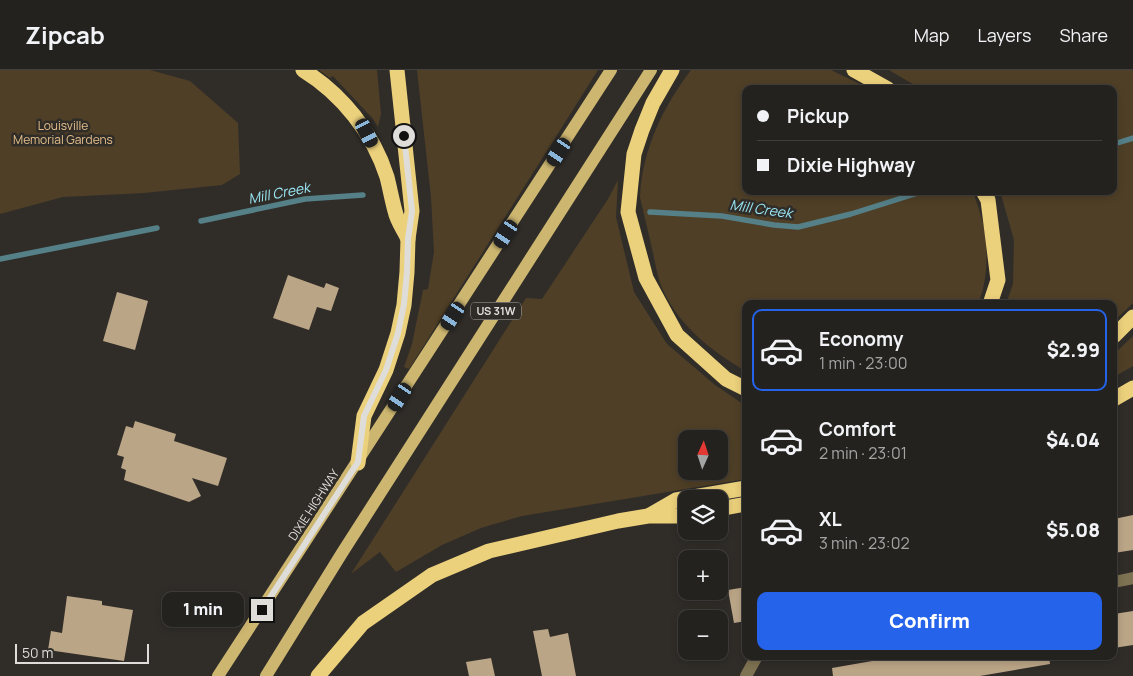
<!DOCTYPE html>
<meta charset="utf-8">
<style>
body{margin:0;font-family:Manrope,sans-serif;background:#2c2a28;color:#f1f3f6;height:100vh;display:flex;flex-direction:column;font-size:19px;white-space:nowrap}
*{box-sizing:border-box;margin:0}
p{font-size:16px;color:#a3a4a4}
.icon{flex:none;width:28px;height:28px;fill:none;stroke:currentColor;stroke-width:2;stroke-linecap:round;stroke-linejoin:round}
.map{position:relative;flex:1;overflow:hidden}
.side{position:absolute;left:742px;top:230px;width:375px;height:360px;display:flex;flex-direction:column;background:#24221f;border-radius:10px;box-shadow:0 2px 8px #0003,0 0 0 1px #413f3d}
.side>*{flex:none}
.guide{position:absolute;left:742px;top:15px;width:375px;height:110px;border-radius:10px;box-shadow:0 2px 8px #0003,0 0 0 1px #413f3d;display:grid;align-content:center;height:110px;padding:0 15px;background:#24221f}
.needle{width:32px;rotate:3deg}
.fabs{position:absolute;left:678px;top:360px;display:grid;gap:10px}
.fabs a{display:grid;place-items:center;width:50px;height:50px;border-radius:10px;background:#24221f;box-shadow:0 2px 8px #0003,0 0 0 1px #413f3d;font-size:25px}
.scale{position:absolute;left:15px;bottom:12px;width:134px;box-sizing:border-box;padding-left:5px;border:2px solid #dfddda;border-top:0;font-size:14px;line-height:18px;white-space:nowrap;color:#dfddda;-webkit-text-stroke:4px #302d29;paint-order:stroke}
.end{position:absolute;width:22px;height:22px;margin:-11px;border:6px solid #dfddda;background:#111;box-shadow:0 0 0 2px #111}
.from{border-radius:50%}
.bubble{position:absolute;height:35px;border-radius:10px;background:#24221f;box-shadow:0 2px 8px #0003,0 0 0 1px #413f3d;font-size:16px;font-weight:800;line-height:35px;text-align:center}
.car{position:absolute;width:15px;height:30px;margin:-15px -8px;border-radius:6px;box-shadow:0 0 4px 1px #0007;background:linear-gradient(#222 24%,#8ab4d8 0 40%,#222 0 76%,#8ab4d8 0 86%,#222 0)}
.guide b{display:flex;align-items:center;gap:18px;height:48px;font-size:19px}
.guide b+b{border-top:1px solid #413f3d}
.guide i{width:12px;height:12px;background:#f1f3f6}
ul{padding:9px 0 0;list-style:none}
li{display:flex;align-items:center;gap:15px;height:82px;margin:0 10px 8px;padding:0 5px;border:2px solid transparent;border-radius:10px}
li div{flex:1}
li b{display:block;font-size:19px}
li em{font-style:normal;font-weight:800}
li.current{border-color:#2563eb}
li>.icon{width:45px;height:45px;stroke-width:1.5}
.cta{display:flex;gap:10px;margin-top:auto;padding:10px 15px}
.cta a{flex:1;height:58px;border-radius:10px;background:#2563eb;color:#fff;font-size:20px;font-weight:800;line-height:58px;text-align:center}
header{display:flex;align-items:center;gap:30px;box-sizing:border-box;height:70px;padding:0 25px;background:#24221f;border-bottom:1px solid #413f3d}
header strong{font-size:24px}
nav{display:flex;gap:28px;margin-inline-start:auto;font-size:18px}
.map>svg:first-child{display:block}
.green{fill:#4f3f27;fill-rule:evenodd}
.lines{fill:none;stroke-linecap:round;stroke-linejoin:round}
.stream{stroke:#558088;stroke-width:5.5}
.building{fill:#bba587}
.minor{stroke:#7d7251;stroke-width:12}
.major{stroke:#cdb670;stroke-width:12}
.highway{stroke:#ecd17c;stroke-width:15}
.route{stroke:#dfddda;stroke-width:6}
.labels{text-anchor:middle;stroke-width:5;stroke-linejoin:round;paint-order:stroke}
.shield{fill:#302d29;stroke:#aaa8a5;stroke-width:1}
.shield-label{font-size:11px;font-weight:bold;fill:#dfddda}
.park-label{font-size:12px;fill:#e3be8b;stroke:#302d29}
.street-label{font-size:12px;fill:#dfddda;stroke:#302d29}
.water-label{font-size:14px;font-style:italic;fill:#99e7f6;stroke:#302d29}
</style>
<header>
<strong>Zipcab</strong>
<nav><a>Map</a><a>Layers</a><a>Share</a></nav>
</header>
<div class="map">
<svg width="1133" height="606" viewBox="0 0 1133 606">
<rect width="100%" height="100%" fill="#302d29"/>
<g class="green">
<path d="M0,0H150L190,11L238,53L240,104L222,115L144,123L63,127L0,144Z"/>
<path d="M319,0H377L381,44L378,57L373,49L333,6L330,8Z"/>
<path d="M417,0H598L409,299L404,297L412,274L423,220L428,219L434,182L431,127Z"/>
<path d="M691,0H831L870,19H746V121H973C977,135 983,149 985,163C988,187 987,212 978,234H746V301C710,281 675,252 660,213C657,203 655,193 653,183C649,164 644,146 640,127C642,80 663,37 691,0Z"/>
<path d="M889,0H1133V233L1114,251V234H1006L1013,214L1014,170L1000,121H1114V19H921Z"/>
<path d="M618,110L616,147L634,222L667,274L715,315L746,336V409L522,446L481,458L442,475L396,502L380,482L351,504L526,228L542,229L608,129ZM686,369H719V401H686Z"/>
<path d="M1133,266V296L1114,307V284Z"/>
</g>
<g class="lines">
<g class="stream">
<path d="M1114,74L1133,68"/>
<path d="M650,142L722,146L774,155L798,157L851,144L924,121"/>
<path d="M201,151L305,129L363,125"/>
<path d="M0,189L157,158"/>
</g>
</g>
<g class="building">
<path d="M288,205L324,218L326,213L339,218L331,241L317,237L309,260L273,248Z"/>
<path d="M117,222L148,231L135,280L103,271Z"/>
<path d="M135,351L176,364L174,371L227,388L218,416L192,408L201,426L189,432L124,410L126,400L121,398L124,387L117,385L126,356L133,358Z"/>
<path d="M1133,445V480L1114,483V449Z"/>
<path d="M746,517V551L734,553L728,520Z"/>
<path d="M67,526L102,531V535L133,540L124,591L48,580L51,561L62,563Z"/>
<path d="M1133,541V575L1114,578V544Z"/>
<path d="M548,559L550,567L568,563L576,606H542L533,561Z"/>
<path d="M901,586H1049L1050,594L980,606H833L832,598Z"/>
<path d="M491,588L495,606H469L466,592Z"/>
</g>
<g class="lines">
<g class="minor">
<path d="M1114,512L1133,508"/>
<path d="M746,606L757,586"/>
</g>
<g class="major">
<path d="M218,606L611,0"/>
<path d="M266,606L342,483L651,0"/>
</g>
<g class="highway">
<path d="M303,0C342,24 373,63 387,107C390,119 392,130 395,141C397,151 404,160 408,169"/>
<path d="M672,0L653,33L642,60L634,84L628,142L646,208L677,265L726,309L746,319"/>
<path d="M854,0L888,19"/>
<path d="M983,121L988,130L998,210L990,234"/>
<path d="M1114,266L1133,247"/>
<path d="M1114,329L1133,318"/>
<path d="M358,393L364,346L386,300L398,263L404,235L407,202L408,169L412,141L397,0"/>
<path d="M719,439L746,434"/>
<path d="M650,445L676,430L746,418"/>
<path d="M318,606L363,553L432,505L489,481L618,451L648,446H678L686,445"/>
</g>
</g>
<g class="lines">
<path class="route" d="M262,540L358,392L364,346L386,300L398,263L404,234L407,202L408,169L412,141L404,66"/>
</g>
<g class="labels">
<rect class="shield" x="471" y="232.5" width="50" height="17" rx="4"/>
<g class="shield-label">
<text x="496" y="245">US 31W</text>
</g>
<g class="park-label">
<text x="63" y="60">Louisville<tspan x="63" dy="14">Memorial Gardens</tspan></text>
</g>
<g class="street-label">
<text transform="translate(314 435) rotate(-57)" y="4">DIXIE HIGHWAY</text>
</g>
<g class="water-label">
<text transform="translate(279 123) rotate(-11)" y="5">Mill Creek</text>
<text transform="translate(761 139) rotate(8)" y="5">Mill Creek</text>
</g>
</g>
</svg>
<div class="fabs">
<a><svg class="needle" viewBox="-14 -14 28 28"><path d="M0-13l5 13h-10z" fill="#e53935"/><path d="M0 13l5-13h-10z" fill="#a3a4a4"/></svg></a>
<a><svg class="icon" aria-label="layers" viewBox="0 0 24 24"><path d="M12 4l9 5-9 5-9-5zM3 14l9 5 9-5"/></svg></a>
<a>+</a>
<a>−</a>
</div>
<div class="scale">50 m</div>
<i class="end from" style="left:404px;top:66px"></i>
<i class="end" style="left:262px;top:540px"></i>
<div class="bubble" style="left:162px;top:522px;width:82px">1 min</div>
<i class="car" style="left:367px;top:63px;rotate:153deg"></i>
<i class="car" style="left:559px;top:82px;rotate:213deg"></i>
<i class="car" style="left:506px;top:164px;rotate:213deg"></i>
<i class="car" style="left:453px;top:246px;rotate:213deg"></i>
<i class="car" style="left:400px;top:327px;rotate:213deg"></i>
<div class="guide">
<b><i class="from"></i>Pickup</b>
<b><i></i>Dixie Highway</b>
</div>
<section class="side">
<ul>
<li class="current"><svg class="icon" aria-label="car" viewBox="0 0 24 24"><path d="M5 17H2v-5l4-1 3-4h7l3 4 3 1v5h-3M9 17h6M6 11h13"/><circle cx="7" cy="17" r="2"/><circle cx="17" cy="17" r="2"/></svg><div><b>Economy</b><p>1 min · 23:00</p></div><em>$2.99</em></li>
<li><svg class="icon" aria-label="car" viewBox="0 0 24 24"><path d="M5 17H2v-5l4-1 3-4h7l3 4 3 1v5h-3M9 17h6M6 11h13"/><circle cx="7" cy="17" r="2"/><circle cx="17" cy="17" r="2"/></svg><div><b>Comfort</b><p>2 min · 23:01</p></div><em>$4.04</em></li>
<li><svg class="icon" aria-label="car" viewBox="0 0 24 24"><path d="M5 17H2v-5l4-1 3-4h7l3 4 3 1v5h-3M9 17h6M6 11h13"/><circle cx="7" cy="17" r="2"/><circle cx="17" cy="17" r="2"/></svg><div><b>XL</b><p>3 min · 23:02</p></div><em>$5.08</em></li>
</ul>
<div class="cta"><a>Confirm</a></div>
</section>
</div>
